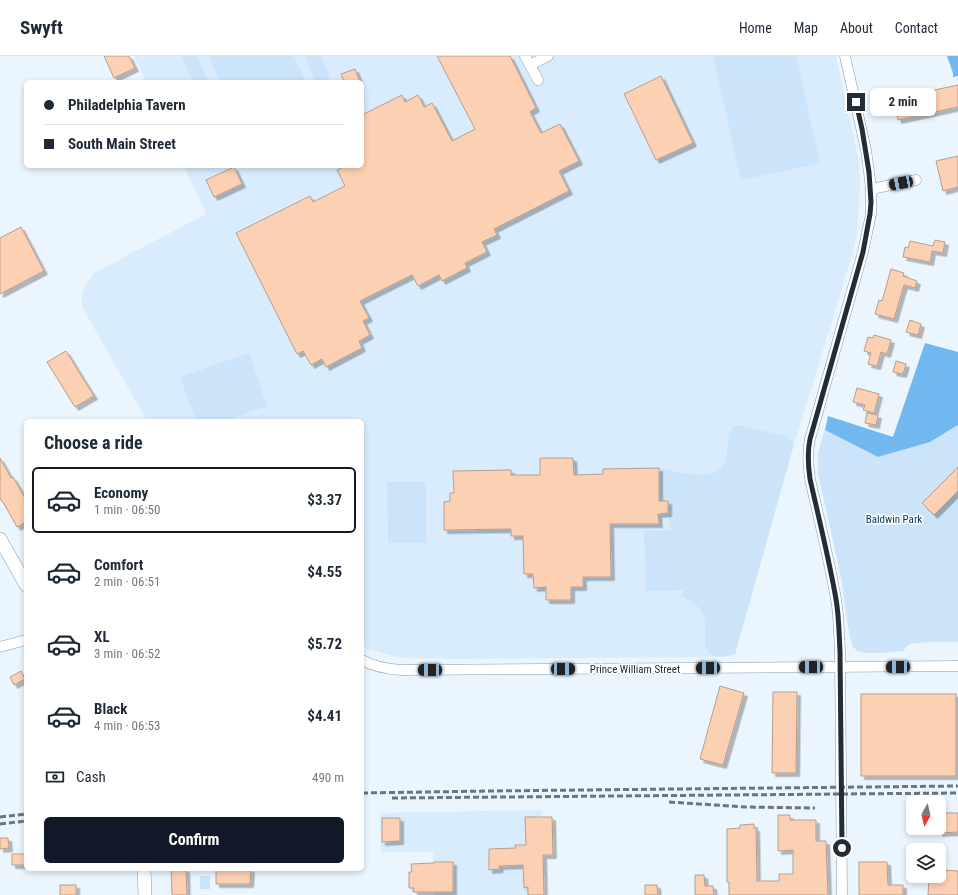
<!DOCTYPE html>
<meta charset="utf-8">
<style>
body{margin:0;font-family:"Roboto Condensed",sans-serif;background:#f6f6f7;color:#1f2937;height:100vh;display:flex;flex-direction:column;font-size:15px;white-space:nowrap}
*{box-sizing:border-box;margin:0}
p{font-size:13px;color:#747a83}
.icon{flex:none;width:22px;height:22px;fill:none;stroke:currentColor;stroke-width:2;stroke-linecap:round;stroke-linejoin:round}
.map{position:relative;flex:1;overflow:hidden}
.drawer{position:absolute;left:24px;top:363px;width:340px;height:452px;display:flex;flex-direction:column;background:#fff;border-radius:6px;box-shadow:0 2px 6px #0003}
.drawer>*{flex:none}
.guide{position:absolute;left:24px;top:24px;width:340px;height:88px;border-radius:6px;box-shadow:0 2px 6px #0003;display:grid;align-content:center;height:88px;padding:0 20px;background:#fff}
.needle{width:26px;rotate:188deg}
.fabs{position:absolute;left:906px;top:739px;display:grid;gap:8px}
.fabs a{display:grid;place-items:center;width:40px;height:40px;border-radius:6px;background:#fff;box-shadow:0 2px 6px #0003;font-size:20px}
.end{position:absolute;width:18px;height:18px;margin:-9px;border:5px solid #232d36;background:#fff;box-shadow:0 0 0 2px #fff}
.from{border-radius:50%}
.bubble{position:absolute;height:28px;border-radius:6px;background:#fff;box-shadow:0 2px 6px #0003;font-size:13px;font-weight:700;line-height:28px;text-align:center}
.car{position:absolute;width:12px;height:24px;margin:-12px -6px;border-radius:5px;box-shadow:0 0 3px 1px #0007;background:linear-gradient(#222 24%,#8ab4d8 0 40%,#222 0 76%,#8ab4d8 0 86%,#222 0)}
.guide b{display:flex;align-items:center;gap:14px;height:38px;font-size:15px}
.guide b+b{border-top:1px solid #e0e1e3}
.guide i{width:10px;height:10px;background:#1f2937}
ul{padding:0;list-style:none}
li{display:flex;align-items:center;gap:12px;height:66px;margin:0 8px 6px;padding:0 12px;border:2px solid transparent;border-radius:6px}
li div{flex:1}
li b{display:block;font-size:15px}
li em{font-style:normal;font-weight:700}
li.on{border-color:#111827}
li>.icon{width:36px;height:36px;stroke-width:1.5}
h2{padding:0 20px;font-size:18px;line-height:48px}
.pay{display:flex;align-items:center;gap:10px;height:44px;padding:0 20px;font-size:15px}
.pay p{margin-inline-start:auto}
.action{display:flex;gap:8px;margin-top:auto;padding:8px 20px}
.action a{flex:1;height:46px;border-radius:6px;background:#111827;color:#fff;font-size:16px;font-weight:700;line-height:46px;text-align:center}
header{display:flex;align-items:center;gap:24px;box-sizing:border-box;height:56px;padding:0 20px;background:#fff;border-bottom:1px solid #e0e1e3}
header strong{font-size:19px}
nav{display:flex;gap:22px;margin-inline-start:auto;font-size:14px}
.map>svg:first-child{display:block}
.built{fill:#d8ecfd}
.green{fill:#cbe4fa}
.forest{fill:#72b8f0}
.building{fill:#fcd0b2;stroke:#b99d8a;filter:url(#shadow)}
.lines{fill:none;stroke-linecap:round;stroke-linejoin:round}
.minor-casing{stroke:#849eb3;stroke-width:11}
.major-casing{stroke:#849eb3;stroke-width:14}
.minor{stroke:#fff;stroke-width:10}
.major{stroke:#fff;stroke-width:13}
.rail{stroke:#6a757e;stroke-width:3;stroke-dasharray:6 3;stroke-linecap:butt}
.route{stroke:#232d36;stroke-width:5}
.labels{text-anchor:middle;stroke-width:3;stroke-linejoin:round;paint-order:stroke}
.park-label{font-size:11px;fill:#00375a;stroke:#fff}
.street-label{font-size:11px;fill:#232d36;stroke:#fff}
</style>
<header>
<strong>Swyft</strong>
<nav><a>Home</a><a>Map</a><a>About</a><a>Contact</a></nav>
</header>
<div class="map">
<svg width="958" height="839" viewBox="0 0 958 839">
<defs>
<filter id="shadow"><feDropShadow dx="3.5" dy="3.5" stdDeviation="0" flood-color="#0004"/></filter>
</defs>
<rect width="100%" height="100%" fill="#eaf5fe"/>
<g class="built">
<path d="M134,0H836L859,106L860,130L857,178L851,202L804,357L794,388L735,598L728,600L714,601L453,603L401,602L367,593L362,589V365H147L85,256L82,248V238L86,228L94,217L206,158L184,110H362V26H146Z"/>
<path d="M542,754L544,839H434L433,796H381L380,757Z"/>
</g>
<g class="green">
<path d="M182,0H197L209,26H193Z"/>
<path d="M209,0H294L306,26H220Z"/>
<path d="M305,0H321L327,14L330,26H315Z"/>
<path d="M713,0H796L820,107L741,124Z"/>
<path d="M249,297L267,350L224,365H196L180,321Z"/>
<path d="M737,369L786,380L794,388L735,598C723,602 707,604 705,587C704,577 707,568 703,559C699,549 691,545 682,540L684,534L646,535L644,475L671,474L668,457V445H659V412C674,415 718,428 724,407C728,395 727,383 732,371Z"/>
<path d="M958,369V586H928L909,588L903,595L879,597H864L856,594L852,589L848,571L841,521L818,417V397L825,374L878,401L930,386Z"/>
<path d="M387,426H426V487H388Z"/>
<rect x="200" y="820" width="10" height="13"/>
</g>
<g class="forest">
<path d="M947,0H958V20L953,21V17Z"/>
<path d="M925,287L958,296V369L930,386L878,401L825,374L828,360L893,381Z"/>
</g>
<g class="building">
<path d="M104,0H129L135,12L114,22Z"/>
<path d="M437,0H510L536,52L530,56L541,77L560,68L579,105L559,115L569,135L494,173L497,179L482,186L487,196L465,207L467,212L442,225L439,219L418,230L412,219L360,245L369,262L363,265L370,279L359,285L362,292L326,311L322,303L311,309L303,295L297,298L236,177L310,140L313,146L345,130L337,114L345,110H362V59L402,39L405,46L418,39L424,51L432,47L452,85L475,73Z"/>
<path d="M355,13L360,26H344L341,18Z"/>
<path d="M661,20L693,87L656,104L624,38Z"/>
<path d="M958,29V51L898,64L893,42L930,34V35Z"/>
<path d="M958,100V131L943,135L936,105Z"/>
<path d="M234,111L242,128L214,141L206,124Z"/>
<path d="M21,171L44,215L0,238V182Z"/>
<path d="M935,184L945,186L943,197L932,195L930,206L903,201L905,191L908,192L910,185L933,190Z"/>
<path d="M891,213L904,217L903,220L917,225L915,232L904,229L894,263L875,258L879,244L882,245Z"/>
<path d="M910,264L921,268L918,279L906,276Z"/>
<path d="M874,279L891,284L887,298L881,296L877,310L868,308L871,297L864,295L868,281L873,282Z"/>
<path d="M66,295L94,340L75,351L47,306Z"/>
<path d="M896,305L906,308L903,318L893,316Z"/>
<path d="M857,332L879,338L874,357L863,354L865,349L853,346Z"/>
<path d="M867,357L878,359L876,369L865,367Z"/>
<path d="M0,402L11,422L13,421L26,444V466L17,471L3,446H2L0,442Z"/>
<path d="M540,402H573L574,419L603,418V413L659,412V445H668V457L658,458L659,468H610L611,521H583V531H571V544H546V531L534,532L533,518H524L523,480H511V473L444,474V446L450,445V437H454L453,415L511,414V419H540Z"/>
<path d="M958,411V435L934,459L922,447Z"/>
<path d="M21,615L25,623L14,629L10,621Z"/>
<path d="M720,630L744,637L723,709L700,703Z"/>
<path d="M773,636H797L796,717H772Z"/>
<rect x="861" y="638" width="95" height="82"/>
<path d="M939,757H958V776L939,777Z"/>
<path d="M778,759H790V764H816V785H826L828,839H729V826H727V773L740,772V769L754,768V772H756L757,825H779V818H793V794L778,795Z"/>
<path d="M525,761H552L553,799H543L544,839H528V831L524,832L523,809L499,810L500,813L489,814V793L516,792L515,789H526Z"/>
<path d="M382,762H400V785L382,786Z"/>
<path d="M0,782H8L9,792L0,793Z"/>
<rect x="12" y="798" width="14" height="11"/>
<path d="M434,806H453V836H414V832H409V816H412L411,808L434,807Z"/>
<path d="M859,806H887L888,829H903V839H859Z"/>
<path d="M171,813H186L187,839H172Z"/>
<path d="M216,813H251L250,828H216Z"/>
<path d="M939,814L958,815V839H928L929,820H939Z"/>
<path d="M695,819H704L705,830H713L714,839H695Z"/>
<rect x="60" y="829" width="16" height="10"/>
<path d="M645,829H657L658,839H645Z"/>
</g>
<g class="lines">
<g class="minor-casing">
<g id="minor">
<path d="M525,0L538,24"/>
<path d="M530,9L548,0"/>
<path d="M871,133L916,124"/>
<path d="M0,591L26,584"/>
<path d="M362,604C374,611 387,613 401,614L958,610"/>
<path d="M842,839L840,595C839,578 839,560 836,543C829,503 819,463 810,423C808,409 807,397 810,383L863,196L871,158V133L869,116L866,94L845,0"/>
</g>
</g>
<g class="major-casing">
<g id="major">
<path d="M0,483L26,529"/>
<path d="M144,813L145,839"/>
</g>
</g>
<use href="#minor" class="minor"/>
<use href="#major" class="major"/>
<g class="rail">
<path d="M362,737L489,735L958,730"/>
<path d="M392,742L841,738L958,737"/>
<path d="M669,746L746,751L815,752"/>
<path d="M0,761L26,758"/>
<path d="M0,768L26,765"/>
</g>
</g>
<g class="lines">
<path class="route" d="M842,792L840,595C839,578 839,560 836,543C829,503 819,463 810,423C808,409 807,397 810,383L863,196L870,158L871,146L869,116L862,73L856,46"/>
</g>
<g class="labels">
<g class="park-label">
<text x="894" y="467">Baldwin Park</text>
</g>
<g class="street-label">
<text x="635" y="617">Prince William Street</text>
</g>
</g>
</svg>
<div class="fabs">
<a><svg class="needle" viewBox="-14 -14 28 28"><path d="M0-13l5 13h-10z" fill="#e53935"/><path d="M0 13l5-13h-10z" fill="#747a83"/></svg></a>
<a><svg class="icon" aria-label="layers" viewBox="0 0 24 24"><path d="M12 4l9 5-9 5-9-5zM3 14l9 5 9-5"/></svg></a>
</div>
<i class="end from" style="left:842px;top:792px"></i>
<i class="end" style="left:856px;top:46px"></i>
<div class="bubble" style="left:870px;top:32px;width:66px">2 min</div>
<i class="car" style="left:901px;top:127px;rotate:259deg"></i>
<i class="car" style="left:811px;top:611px;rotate:270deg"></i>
<i class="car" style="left:898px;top:611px;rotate:269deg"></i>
<i class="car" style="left:708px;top:612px;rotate:269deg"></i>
<i class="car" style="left:563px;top:613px;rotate:90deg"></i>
<i class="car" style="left:430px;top:614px;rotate:270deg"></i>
<div class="guide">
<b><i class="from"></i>Philadelphia Tavern</b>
<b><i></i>South Main Street</b>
</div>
<section class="drawer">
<h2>Choose a ride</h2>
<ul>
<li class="on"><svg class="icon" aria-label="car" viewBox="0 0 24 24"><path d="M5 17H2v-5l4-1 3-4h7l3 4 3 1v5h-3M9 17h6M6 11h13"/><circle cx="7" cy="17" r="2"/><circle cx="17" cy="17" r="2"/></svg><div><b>Economy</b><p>1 min · 06:50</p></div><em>$3.37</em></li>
<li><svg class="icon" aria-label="car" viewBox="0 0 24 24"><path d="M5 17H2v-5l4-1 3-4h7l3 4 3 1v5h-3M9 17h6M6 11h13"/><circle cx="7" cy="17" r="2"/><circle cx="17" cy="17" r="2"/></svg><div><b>Comfort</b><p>2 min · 06:51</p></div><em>$4.55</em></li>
<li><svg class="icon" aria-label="car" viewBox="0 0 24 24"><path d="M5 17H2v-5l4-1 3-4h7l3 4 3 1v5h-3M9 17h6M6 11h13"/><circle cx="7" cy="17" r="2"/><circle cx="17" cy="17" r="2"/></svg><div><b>XL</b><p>3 min · 06:52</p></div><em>$5.72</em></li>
<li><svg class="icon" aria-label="car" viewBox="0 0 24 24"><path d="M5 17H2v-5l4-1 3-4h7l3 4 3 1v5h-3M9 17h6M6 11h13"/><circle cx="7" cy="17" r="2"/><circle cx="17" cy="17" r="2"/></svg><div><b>Black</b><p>4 min · 06:53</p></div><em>$4.41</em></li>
</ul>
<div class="pay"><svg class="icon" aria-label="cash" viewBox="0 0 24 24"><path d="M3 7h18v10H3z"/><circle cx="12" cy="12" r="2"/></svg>Cash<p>490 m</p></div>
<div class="action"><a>Confirm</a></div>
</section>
</div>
